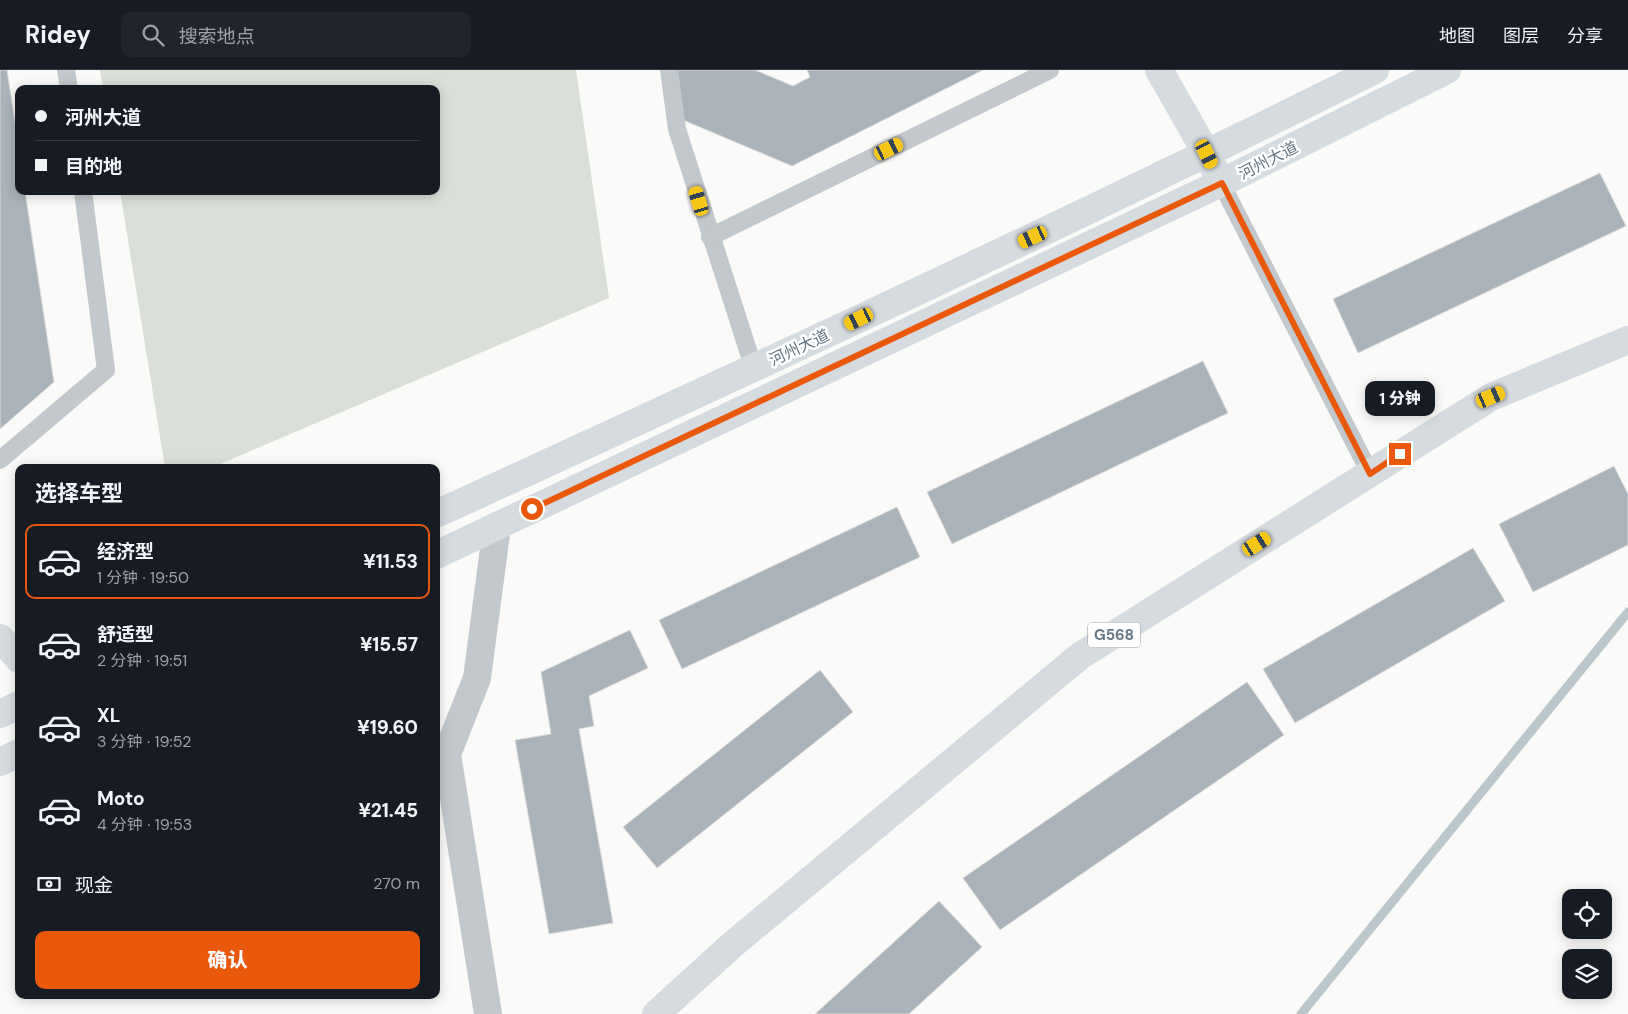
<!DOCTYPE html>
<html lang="zh">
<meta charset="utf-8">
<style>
body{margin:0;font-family:"DM Sans","Noto Sans SC",sans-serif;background:#20242c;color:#f1f3f6;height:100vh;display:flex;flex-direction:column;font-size:19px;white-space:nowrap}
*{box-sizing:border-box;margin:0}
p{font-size:16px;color:#9ea1a6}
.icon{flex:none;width:28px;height:28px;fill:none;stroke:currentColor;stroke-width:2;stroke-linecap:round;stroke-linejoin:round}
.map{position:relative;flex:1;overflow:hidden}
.sheet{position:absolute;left:15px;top:394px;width:425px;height:535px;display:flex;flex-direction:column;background:#171b24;border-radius:10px;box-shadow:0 2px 12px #0003}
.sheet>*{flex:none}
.hud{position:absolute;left:15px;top:15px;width:425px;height:110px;border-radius:10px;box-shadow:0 2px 12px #0003;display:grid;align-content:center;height:110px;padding:0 20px;background:#171b24}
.fabs{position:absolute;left:1562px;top:819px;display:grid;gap:10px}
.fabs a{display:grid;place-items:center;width:50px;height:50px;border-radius:10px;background:#171b24;box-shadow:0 2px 12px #0003;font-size:25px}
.end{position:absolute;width:22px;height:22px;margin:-11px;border:6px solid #ea580c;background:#fff;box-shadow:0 0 0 2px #fff}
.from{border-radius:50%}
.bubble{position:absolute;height:35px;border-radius:10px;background:#171b24;box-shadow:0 2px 12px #0003;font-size:16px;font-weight:800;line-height:35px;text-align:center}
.car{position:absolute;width:15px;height:30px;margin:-15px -8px;border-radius:6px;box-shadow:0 0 4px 1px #0007;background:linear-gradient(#f5c518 24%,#345 0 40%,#f5c518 0 76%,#345 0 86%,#f5c518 0)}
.hud b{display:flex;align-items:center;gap:18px;height:48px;font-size:19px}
.hud b+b{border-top:1px solid #363941}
.hud i{width:12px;height:12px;background:#f1f3f6}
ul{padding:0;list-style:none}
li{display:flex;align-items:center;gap:15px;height:75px;margin:0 10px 8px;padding:0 10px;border:2px solid transparent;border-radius:10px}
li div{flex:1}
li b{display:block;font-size:19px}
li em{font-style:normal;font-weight:800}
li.current{border-color:#ea580c}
li>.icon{width:45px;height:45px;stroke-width:1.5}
h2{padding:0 20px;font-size:22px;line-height:60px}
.pay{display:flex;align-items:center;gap:12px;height:55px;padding:0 20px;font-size:19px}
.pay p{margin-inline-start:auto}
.cta{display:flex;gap:10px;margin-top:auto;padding:10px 20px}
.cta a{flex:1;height:58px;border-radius:10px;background:#ea580c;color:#fff;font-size:20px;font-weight:800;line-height:58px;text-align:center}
header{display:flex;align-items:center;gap:30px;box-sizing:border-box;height:70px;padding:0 25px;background:#171b24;border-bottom:1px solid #363941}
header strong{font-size:24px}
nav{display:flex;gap:28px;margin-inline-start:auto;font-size:18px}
.search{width:350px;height:45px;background:#20242c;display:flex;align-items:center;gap:12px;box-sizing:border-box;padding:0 18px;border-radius:10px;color:#9ea1a6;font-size:19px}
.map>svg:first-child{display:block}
.green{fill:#dadfd7}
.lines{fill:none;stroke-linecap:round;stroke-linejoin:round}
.stream{stroke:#bbc7cb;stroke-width:9}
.building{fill:#aab3b9;stroke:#dcdcda}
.lane{stroke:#c3c8cc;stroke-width:18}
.street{stroke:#c3c8cc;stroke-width:28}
.secondary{stroke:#d6dbdf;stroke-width:28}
.primary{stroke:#d6dbdf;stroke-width:28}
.highway{stroke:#d6dbdf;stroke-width:28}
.route{stroke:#ea580c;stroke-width:6}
.labels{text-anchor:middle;stroke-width:5;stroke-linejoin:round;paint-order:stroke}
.shield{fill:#fff;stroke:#939fa8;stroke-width:1}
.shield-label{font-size:15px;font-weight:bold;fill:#657683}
.street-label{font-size:16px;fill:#657683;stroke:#fff}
</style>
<header>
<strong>Ridey</strong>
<div class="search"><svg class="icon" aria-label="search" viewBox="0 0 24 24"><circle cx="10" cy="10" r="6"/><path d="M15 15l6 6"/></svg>搜索地点</div>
<nav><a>地图</a><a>图层</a><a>分享</a></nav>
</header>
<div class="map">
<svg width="1628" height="944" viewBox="0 0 1628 944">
<rect width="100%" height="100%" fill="#fafaf8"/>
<path class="green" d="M100,0H576L609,228L213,397H165L120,121H436V19H103Z"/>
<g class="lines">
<path class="stream" d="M1301,944L1628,542"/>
</g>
<g class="building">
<path d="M0,0H7L19,78V121H25L54,312L0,359Z"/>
<path d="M676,0H755L793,16L810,7L807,0H983L792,96L683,50Z"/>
<path d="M1600,103L1626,156L1358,283L1333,229Z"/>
<path d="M1203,291L1228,343L952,474L927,422Z"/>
<path d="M1614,396L1628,424V475L1533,522L1499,454Z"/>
<path d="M897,437L920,487L682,599L659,550Z"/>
<path d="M1473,478L1505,531L1295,653L1263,599Z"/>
<path d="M630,560L648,598L589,626L594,656L579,659L613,853L549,864L515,670L551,664L541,602Z"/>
<path d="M820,600L853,642L657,798L623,757Z"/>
<path d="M1247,612L1284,665L1000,860L963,808Z"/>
<path d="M939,831L982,877L909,944H815Z"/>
</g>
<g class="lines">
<g class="lane">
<path d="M66,0L69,19"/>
<path d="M669,0L677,59L754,299"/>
<path d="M1221,113L1370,403"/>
<path d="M710,167L1050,0"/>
<path d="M0,390L106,300L83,121"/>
</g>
<path class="street" d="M488,944L447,684L477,608L497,456"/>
<g class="secondary">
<path d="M1159,0L1207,84L1221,113"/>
<path d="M0,568L19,589"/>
</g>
<g class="primary">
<path d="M436,444C751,300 1065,155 1375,0"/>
<path d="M436,485L1221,113L1447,0"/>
<path d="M0,644L19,635"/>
<path d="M0,692L19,683"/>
</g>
<path class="highway" d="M656,944L732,875L1080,586L1491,327L1628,270"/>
</g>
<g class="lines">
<path class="route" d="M532,439L1222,113L1370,404L1400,384"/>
</g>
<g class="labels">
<rect class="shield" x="1088" y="552.5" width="52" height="25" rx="4"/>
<g class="shield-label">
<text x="1114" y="570">G568</text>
</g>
<g class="street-label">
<text transform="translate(1268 90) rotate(-27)" y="6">河州大道</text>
<text transform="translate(799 277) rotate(-25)" y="6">河州大道</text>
</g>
</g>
</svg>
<div class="fabs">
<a><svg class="icon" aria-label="locate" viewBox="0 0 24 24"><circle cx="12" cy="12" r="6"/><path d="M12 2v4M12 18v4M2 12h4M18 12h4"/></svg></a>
<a><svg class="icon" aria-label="layers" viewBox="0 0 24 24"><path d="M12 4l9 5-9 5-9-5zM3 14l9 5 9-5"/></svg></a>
</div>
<i class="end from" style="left:532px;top:439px"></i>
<i class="end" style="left:1400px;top:384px"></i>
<div class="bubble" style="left:1365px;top:311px;width:70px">1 分钟</div>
<i class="car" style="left:889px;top:79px;rotate:64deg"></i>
<i class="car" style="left:1207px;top:84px;rotate:154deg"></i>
<i class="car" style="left:699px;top:131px;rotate:343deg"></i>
<i class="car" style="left:1033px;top:167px;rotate:245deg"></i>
<i class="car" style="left:859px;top:249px;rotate:244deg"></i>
<i class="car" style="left:1491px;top:327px;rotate:67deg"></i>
<i class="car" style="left:1257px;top:474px;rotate:58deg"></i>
<div class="hud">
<b><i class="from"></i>河州大道</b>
<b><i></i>目的地</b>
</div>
<section class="sheet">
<h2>选择车型</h2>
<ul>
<li class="current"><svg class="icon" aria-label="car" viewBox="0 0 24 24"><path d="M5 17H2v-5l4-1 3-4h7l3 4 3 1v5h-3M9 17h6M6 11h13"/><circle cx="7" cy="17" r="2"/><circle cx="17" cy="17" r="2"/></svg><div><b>经济型</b><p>1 分钟 · 19:50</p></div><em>¥11.53</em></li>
<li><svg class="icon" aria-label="car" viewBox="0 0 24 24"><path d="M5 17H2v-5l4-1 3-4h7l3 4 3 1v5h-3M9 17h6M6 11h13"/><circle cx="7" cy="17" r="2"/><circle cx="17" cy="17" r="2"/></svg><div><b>舒适型</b><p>2 分钟 · 19:51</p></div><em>¥15.57</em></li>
<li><svg class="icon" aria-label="car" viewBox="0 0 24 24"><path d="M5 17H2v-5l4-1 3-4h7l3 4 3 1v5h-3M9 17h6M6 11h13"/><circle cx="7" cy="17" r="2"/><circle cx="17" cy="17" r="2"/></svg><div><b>XL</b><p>3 分钟 · 19:52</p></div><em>¥19.60</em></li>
<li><svg class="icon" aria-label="car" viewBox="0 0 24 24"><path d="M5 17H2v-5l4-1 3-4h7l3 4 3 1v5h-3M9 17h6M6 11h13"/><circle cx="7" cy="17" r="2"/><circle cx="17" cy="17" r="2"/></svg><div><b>Moto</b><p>4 分钟 · 19:53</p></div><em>¥21.45</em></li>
</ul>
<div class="pay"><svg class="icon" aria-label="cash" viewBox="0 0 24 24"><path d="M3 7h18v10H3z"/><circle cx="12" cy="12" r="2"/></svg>现金<p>270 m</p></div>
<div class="cta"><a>确认</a></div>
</section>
</div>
